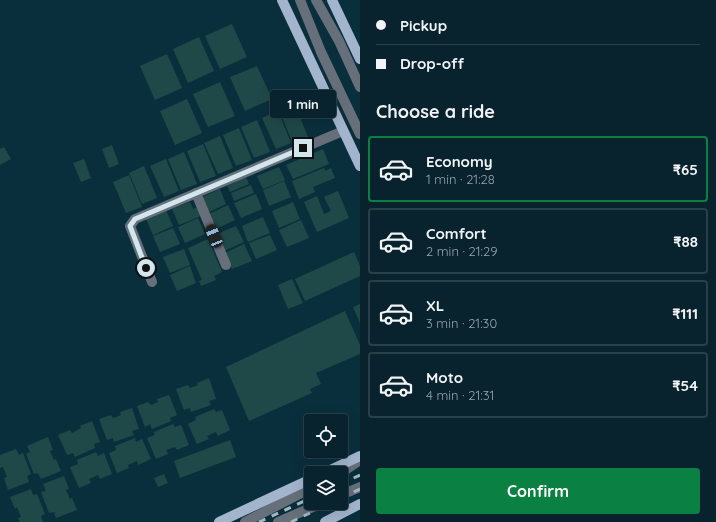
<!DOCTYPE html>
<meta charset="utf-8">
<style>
body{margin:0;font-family:Quicksand,sans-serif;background:#112b35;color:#f1f3f6;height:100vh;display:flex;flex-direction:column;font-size:15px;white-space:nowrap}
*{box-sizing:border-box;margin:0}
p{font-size:13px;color:#98a4aa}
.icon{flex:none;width:22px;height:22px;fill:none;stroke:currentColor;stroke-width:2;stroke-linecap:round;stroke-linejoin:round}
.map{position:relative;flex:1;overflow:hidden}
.side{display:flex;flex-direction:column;background:#08232d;width:356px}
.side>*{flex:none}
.banner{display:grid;align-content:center;height:88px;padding:0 16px;background:#08232d}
.buttons{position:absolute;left:304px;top:414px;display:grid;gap:8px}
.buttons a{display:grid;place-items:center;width:44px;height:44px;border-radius:4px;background:#08232d;box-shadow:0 4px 16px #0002,0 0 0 1px #294049;font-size:20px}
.end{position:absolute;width:18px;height:18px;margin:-9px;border:5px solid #d2e6ee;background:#111;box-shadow:0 0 0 2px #111}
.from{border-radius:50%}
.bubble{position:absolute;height:28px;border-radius:4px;background:#08232d;box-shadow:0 4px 16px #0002,0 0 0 1px #294049;font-size:13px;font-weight:700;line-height:28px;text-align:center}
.car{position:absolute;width:12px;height:24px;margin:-12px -6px;border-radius:5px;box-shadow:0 0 3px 1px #0007;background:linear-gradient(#222 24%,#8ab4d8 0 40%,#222 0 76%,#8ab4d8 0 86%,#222 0)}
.banner b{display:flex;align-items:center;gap:14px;height:38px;font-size:15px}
.banner b+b{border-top:1px solid #294049}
.banner i{width:10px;height:10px;background:#f1f3f6}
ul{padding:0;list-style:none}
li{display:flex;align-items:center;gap:12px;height:66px;margin:0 8px 6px;padding:0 8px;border:2px solid #294049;border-radius:4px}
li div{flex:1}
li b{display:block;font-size:15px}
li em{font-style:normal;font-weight:700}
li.active{border-color:#0b8043}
li>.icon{width:36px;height:36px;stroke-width:1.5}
h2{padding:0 16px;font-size:18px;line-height:48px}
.cta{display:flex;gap:8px;margin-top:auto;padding:8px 16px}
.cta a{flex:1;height:46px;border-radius:4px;background:#0b8043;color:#fff;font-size:16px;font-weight:700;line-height:46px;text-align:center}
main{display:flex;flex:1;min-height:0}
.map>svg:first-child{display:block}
.building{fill:#1f4948}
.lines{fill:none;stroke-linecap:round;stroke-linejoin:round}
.minor{stroke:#676f7b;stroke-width:10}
.major{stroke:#a3b4cd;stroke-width:10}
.rail{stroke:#a1b9c2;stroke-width:3;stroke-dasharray:7 7;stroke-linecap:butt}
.route{stroke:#d2e6ee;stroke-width:5}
</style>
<main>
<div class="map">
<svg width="360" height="522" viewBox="0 0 360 522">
<rect width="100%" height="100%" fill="#0a2f3c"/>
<g class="building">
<path d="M232,24L247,57L220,69L205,36Z"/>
<path d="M199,37L214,71L188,83L173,49Z"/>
<path d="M167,54L182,88L155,100L140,66Z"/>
<path d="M257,66L272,99L245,111L230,77Z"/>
<path d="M220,82L235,116L208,127L193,94Z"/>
<path d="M187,99L202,133L175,145L160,111Z"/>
<path d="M295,105L308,137L293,144L280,112Z"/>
<path d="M278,111L291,143L276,149L262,118Z"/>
<path d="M257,120L270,152L254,158L241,127Z"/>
<path d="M239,128L252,160L236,166L223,135Z"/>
<path d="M220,136L233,168L218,174L204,143Z"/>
<path d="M203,144L216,176L200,182L187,151Z"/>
<path d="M112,145L119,164L109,168L102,149Z"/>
<path d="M4,147L11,159L0,165V149Z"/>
<path d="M323,149L329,164L293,179L286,165Z"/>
<path d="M184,152L197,184L181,190L168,159Z"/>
<path d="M84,159L91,178L81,182L73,163Z"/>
<path d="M166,159L179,191L164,197L150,166Z"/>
<path d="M144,166L157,198L142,204L129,173Z"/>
<path d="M279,167L285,180L263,189L257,176Z"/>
<path d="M324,168L325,171L331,168L335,178L313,187L315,192L299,199L292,181Z"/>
<path d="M129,175L142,207L126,213L113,182Z"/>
<path d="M246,177L249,184L230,192L227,186Z"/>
<path d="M284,181L291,197L269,206L263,190Z"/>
<path d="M251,185L254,193L234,201L231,193Z"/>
<path d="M220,189L226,204L207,213L201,198Z"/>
<path d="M338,191L349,218L317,232L304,202L317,196L324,214L331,211L324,197Z"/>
<path d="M256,194L262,209L241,218L234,203Z"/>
<path d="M190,202L193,209L198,207L201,216L179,225L172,209Z"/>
<path d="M293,202L300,219L279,228L272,211Z"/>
<path d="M228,205L235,220L216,229L209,214Z"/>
<path d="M166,210L173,226L153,235L146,219Z"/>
<path d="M263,217L270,233L248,242L242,226Z"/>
<path d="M198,218L205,234L185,243L178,227Z"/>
<path d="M301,220L309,238L287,247L279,230Z"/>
<path d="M236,226L244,242L224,251L217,234Z"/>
<path d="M173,228L180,244L160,252L153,236Z"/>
<path d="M270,235L277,250L256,259L249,243Z"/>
<path d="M208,239L222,272L214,276L216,280L201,286L199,281L202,280L188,248Z"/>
<path d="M244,244L252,261L232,269L225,253Z"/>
<path d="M184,249L190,265L170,273L163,257Z"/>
<path d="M354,252L360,266V276L305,301L295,279Z"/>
<path d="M190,266L196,283L177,291L170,275Z"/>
<path d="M292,279L303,303L288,309L278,285Z"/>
<path d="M360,304V323L353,307Z"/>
<path d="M345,311L360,345V354L316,373L321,384L310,389L312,393L249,421L226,367Z"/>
<path d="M209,378L216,399L209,401L211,405L191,412L190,408L184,410L176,389L188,385L190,388L198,385L197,383Z"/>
<path d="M169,395L177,415L170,418L171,421L152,429L150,424L145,427L137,406L148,402L151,405L158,402L157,399Z"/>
<path d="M132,408L139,429L132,431L134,435L114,442L113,438L107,440L99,419L111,415L113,418L121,415L120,412Z"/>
<path d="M214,409L216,412L222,410L230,430L218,436L216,432L207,436L209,439L197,444L188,424L196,420L195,417Z"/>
<path d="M92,421L100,442L94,444L95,448L75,457L73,453L67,455L58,435L70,430L72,433L81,428L80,426Z"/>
<path d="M173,424L175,427L181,425L189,445L177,450L175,447L166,450L168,454L156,459L147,438L155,435L154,432Z"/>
<path d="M48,437L53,450L50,451L54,460L56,459L61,471L41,479L38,473L34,474L26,454L30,452L27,446Z"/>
<path d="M135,438L136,442L142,439L151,459L138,465L137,461L128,465L129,468L117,473L109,453L116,450L115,446Z"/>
<path d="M230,440L236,457L180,478L174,461Z"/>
<path d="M16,449L19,455L23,453L31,474L27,476L29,482L8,490L4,478L7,477L3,467L0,468V455Z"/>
<path d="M96,452L98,456L104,453L112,474L100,479L98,475L89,479L91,483L79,488L70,467L78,464L77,460Z"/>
<path d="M164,474L168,483L158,487L154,478Z"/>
<path d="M64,476L69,489L66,490L70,499L72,498L77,510L56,518L54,512L49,513L41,492L46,491L43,484Z"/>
<path d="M31,489L33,495L37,494L45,514L41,516L43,522H20L18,518L21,517L17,507L15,509L10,497Z"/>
</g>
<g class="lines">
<g class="minor">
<path d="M300,0L321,52L360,134"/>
<path d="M316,0L339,41L360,87"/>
<path d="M196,193L226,265"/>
<path d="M152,282L130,226L135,219L343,131"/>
<path d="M341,473L360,460"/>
<path d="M341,495L360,487"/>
<path d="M245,522L311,488"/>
<path d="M278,522L322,503"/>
</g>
<g class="major">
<path d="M282,0L360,166"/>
<path d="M332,0L360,59"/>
<path d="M324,473L360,456"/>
<path d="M219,522L311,479"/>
<path d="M325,522L360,504"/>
</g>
<g class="rail">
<path d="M341,484L360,475"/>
<path d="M341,498L360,489"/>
<path d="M259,522L311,498"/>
<path d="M291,522L331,503"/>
</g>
</g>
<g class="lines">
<path class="route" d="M146,268L130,226L135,219L303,148"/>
</g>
</svg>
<div class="buttons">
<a><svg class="icon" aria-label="locate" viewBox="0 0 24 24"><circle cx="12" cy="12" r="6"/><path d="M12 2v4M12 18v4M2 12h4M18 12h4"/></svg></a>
<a><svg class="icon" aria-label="layers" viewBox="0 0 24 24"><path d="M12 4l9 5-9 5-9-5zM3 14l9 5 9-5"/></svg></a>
</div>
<i class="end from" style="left:146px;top:268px"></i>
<i class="end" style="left:303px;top:148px"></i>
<div class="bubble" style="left:270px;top:90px;width:66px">1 min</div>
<i class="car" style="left:214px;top:236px;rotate:338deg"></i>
</div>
<section class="side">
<div class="banner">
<b><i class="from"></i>Pickup</b>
<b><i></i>Drop-off</b>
</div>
<h2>Choose a ride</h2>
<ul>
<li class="active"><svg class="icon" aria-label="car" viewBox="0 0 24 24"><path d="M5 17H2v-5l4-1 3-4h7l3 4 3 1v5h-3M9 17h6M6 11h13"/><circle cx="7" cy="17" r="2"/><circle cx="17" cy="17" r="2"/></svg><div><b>Economy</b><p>1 min · 21:28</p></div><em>₹65</em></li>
<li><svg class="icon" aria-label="car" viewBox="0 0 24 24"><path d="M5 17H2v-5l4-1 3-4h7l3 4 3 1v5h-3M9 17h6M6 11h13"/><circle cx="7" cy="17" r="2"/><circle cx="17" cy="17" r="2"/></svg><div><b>Comfort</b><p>2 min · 21:29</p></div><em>₹88</em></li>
<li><svg class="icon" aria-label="car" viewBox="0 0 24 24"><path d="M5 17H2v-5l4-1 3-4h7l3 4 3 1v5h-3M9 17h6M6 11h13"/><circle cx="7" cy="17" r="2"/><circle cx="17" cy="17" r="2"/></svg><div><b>XL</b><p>3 min · 21:30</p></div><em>₹111</em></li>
<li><svg class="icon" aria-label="car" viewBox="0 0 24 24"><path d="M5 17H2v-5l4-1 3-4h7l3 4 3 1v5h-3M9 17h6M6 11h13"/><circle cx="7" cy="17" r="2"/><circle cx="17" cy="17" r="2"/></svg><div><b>Moto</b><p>4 min · 21:31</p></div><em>₹54</em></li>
</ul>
<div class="cta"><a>Confirm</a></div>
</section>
</main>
